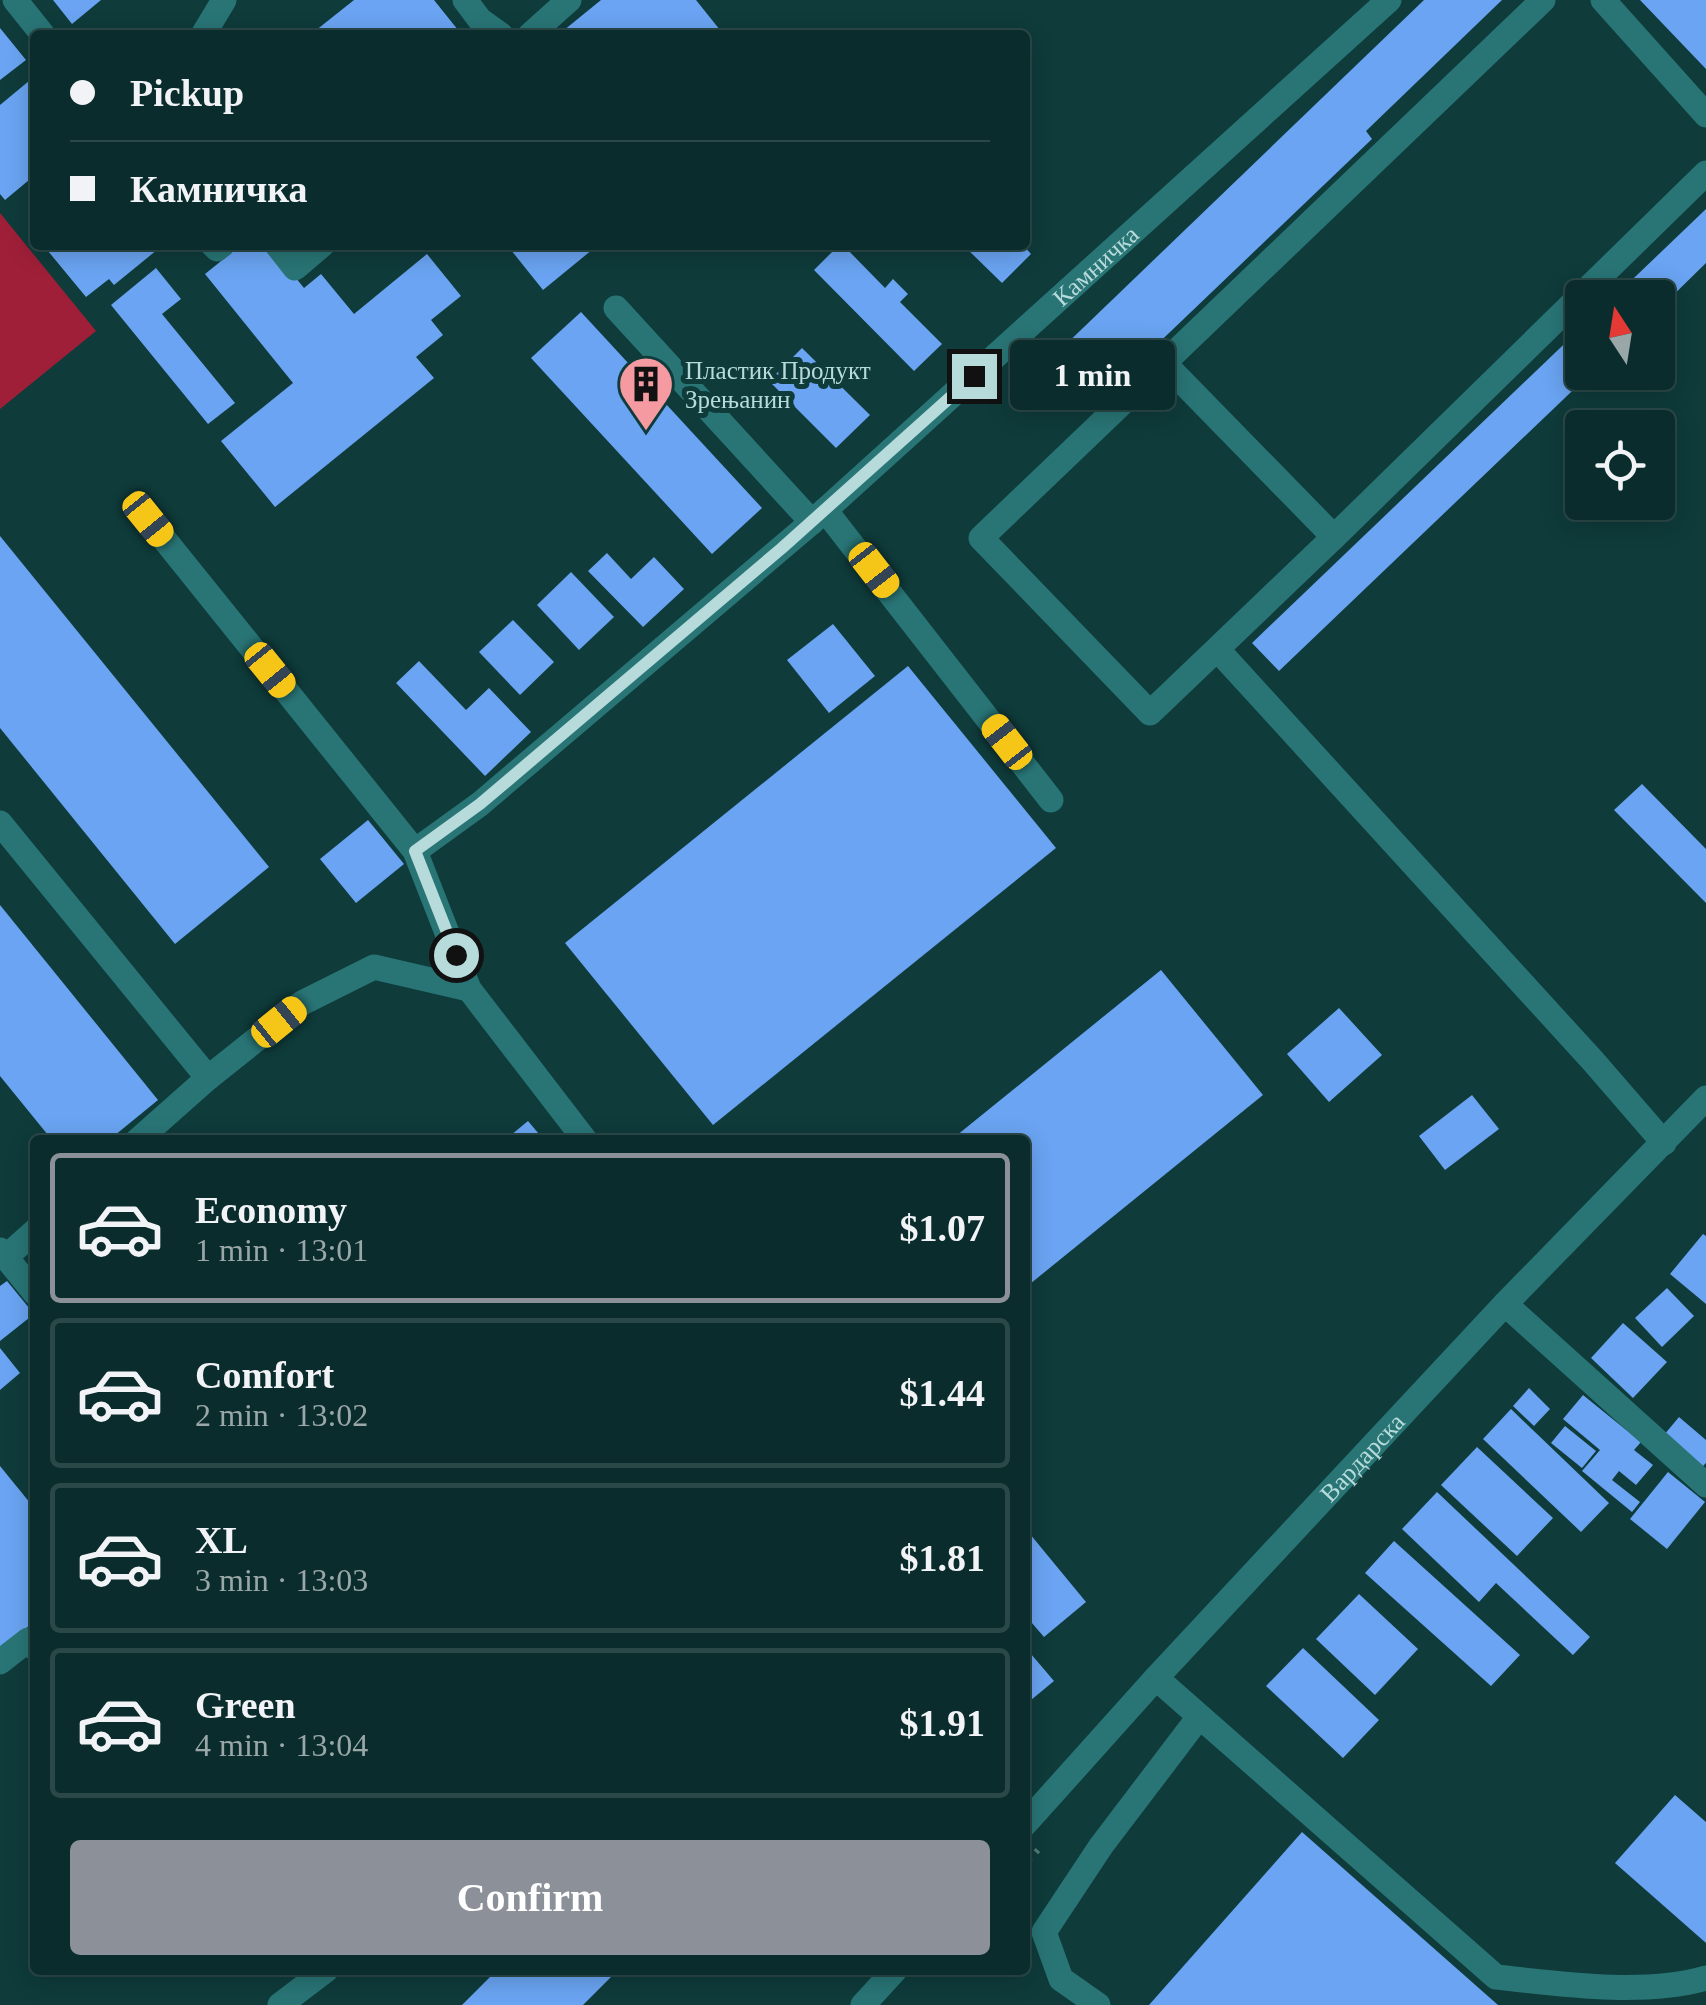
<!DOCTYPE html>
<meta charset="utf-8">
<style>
body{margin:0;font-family:"Times New Roman",serif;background:#143434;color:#f1f3f6;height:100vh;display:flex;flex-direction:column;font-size:38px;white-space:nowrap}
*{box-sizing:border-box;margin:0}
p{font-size:32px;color:#9aa7a9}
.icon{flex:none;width:55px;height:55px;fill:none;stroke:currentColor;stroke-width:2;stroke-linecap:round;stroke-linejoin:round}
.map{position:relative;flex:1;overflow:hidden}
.details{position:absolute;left:30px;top:1135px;width:1000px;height:840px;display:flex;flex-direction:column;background:#0b2c2c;border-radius:10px;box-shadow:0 5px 25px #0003,0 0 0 2px #2b4848}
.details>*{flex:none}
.top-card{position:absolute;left:30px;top:30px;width:1000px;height:220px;border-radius:10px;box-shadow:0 5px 25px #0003,0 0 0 2px #2b4848;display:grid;align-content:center;height:220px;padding:0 40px;background:#0b2c2c}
.needle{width:65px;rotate:348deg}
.controls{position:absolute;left:1565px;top:280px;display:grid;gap:20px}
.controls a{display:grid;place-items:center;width:110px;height:110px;border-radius:10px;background:#0b2c2c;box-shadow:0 5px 25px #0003,0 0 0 2px #2b4848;font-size:50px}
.end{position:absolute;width:45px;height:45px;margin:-22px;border:12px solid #b7dbdb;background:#111;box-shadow:0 0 0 5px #111}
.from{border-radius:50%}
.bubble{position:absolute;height:70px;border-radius:10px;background:#0b2c2c;box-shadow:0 5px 25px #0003,0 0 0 2px #2b4848;font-size:32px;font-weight:600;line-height:70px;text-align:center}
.car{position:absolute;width:30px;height:60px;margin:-30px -15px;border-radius:12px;box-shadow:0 0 8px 2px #0007;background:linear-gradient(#f5c518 24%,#345 0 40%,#f5c518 0 76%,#345 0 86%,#f5c518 0)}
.top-card b{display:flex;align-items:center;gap:35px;height:95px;font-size:38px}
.top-card b+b{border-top:2px solid #2b4848}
.top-card i{width:25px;height:25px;background:#f1f3f6}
ul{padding:18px 0 0;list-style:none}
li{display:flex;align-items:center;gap:30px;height:150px;margin:0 20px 15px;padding:0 20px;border:5px solid #2b4848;border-radius:10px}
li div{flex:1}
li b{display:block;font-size:38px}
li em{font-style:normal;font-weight:600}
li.selected{border-color:#8c9099}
li>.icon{width:90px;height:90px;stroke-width:1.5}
.primary-button{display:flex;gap:20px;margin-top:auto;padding:20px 40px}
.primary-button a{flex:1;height:115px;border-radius:10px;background:#8c9099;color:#fff;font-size:40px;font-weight:600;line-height:115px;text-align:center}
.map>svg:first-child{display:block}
.forest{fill:#9f1f38}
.building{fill:#6aa4f2}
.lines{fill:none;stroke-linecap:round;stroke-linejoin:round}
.path{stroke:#527a7a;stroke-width:6;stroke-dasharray:8 8;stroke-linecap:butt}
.minor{stroke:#297576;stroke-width:25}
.route{stroke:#b7dbdb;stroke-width:12}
.labels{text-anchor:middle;stroke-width:10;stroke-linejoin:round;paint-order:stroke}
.street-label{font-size:25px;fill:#b7dbdb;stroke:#0f3b3b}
.poi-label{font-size:25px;fill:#b7dbdb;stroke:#0f3b3b;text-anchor:start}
</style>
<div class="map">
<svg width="1706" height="2005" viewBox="0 0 1706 2005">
<rect width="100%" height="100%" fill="#0f3b3b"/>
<path class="forest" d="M0,213L96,331L0,409Z"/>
<g class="building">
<path d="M53,0H101L72,24Z"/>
<path d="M354,0H434L462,35H310Z"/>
<path d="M601,0H696L724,35H558Z"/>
<path d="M1424,0H1502L1366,131L1372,139L1101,398L1058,352Z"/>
<path d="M1640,0H1706V69Z"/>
<path d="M0,28L26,60L0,80Z"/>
<path d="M35,76V175L5,200L0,194V105Z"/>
<path d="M1706,209V263L1658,310V298H1613Z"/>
<path d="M43,245H163L114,285L109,279L86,297Z"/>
<path d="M241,245H269L304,288L321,274L354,314L427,254L461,296L431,320L443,335L416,357L434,378L275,507L221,441L293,383L205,274Z"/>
<path d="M507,245H598L543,290Z"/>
<path d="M839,245H843L885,288L893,279L908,294L900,302L942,344L914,371L814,270Z"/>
<path d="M963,245H1023L1031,254L1002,283Z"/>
<path d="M156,268L181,299L162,314L235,403L208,424L111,305Z"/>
<path d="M581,312L762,508L712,554L531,358Z"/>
<path d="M1582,327V372H1592L1279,671L1252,643Z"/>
<path d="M802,348L870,415L836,448L769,381Z"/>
<path d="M0,536L269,867L175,944L0,728Z"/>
<path d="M607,553L631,579L654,557L684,589L643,627L588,571Z"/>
<path d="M571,572L614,617L579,650L537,605Z"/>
<path d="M513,620L554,662L520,695L479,652Z"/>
<path d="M833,624L875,676L829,713L787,660Z"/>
<path d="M419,661L466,710L489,688L531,732L485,776L396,683Z"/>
<path d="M908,666L1056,848L713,1125L565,943Z"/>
<path d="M1642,784L1706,849V903L1614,810Z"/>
<path d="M368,820L404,864L356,903L320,859Z"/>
<path d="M0,905L158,1100L109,1140H52L0,1076Z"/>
<path d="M1161,970L1263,1095L1025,1288V1140H951Z"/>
<path d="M1339,1008L1382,1055L1329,1102L1287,1054Z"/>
<path d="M1472,1095L1499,1129L1445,1170L1419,1136Z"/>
<path d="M528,1121L544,1140H505Z"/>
<path d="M1703,1234L1706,1236V1304L1670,1274Z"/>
<path d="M7,1281L34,1314L0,1341V1286Z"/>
<path d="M1667,1288L1694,1316L1662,1347L1635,1318Z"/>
<path d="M1623,1323L1667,1362L1633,1398L1591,1358Z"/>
<path d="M0,1348L20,1373L0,1390Z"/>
<path d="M1529,1388L1550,1409L1534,1426L1513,1406Z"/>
<path d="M1583,1395L1641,1442L1634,1450L1653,1465L1636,1485L1619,1471L1612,1480L1640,1502L1632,1512L1582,1471L1600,1450L1563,1419Z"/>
<path d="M1511,1409L1609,1503L1581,1532L1483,1439Z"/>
<path d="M1679,1417L1706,1440V1463L1702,1467L1664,1435Z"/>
<path d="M1565,1426L1596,1451L1582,1468L1551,1443Z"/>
<path d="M1477,1447L1553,1518L1517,1556L1441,1485Z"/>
<path d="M0,1466L35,1509V1621L0,1649Z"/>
<path d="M1668,1472L1705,1502L1667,1549L1630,1519Z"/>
<path d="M1437,1492L1590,1637L1573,1655L1496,1583L1479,1602L1402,1529Z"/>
<path d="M1025,1528L1086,1602L1044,1637L1025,1615V1576L1029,1573L1025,1569Z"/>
<path d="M1394,1541L1520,1655L1491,1686L1365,1573Z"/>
<path d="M1359,1594L1418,1649L1375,1695L1316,1639Z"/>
<path d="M1025,1647L1054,1681L1025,1705Z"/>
<path d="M1303,1648L1379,1720L1343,1758L1266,1686Z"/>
<path d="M1675,1795L1706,1822V1943L1615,1863Z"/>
<path d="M1302,1832L1498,2005H1149Z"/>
<path d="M497,1970H618L583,2005H462Z"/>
</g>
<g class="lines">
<path class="path" d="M1025,1864L1038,1850"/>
<g class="minor">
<path d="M15,0L43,35"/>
<path d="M465,0L480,20L501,35"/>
<path d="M1603,0L1706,115"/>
<path d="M203,35L224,0"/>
<path d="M530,35L569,0"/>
<path d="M213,245L217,249L222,245"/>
<path d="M277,245L295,268L322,245"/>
<path d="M616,308L812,522"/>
<path d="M1164,363L1543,0"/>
<path d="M825,510L1051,800"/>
<path d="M148,519L415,851L469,989L585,1140"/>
<path d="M1334,537L1706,173"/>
<path d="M1217,649L1334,537L1164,363L981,538L1150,713L1217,649L1593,1061L1664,1143"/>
<path d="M0,823L208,1078"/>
<path id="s1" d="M415,851L480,804L812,522L1389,0"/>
<path d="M138,1140L208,1078L302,1003L374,967L469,989"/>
<path d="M0,1250L35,1293"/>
<path d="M6,1257L35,1231"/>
<path d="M1505,1304L1706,1485"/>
<path d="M0,1662L28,1640L35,1648"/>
<path d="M1156,1678L1496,1977C1560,1984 1644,1996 1706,1978"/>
<path id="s2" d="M1025,1824L1156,1678L1505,1304L1706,1098"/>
<path d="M280,2005L326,1970"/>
<path d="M863,2005L895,1970"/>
<path d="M1098,2005L1061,1979L1044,1932L1101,1846L1199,1717"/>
</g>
</g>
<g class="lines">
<path class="route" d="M456,955L415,851L480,804L782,548L974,376"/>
</g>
<defs>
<g id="building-pin" transform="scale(2.875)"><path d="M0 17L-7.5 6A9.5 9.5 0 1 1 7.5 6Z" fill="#f49aa0" stroke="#0f3b3b"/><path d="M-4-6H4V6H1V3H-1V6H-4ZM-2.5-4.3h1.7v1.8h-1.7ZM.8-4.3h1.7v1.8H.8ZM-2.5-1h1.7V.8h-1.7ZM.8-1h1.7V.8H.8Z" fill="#111"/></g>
</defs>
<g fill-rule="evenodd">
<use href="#building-pin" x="646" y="384"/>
</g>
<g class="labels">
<g class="street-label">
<text dy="9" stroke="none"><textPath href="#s1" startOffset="898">Камничка</textPath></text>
<text dy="9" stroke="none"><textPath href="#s2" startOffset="498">Вардарска</textPath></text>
</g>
<g class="poi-label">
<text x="685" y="379">Пластик Продукт<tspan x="685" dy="29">Зрењанин</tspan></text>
</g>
</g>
</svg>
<div class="controls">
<a><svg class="needle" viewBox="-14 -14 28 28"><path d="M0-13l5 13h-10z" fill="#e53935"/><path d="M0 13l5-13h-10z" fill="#9aa7a9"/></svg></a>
<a><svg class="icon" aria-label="locate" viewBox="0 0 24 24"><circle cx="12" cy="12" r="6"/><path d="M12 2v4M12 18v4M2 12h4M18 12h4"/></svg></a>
</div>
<i class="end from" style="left:456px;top:955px"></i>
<i class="end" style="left:974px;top:376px"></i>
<div class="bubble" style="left:1010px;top:340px;width:165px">1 min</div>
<i class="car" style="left:148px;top:519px;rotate:141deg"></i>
<i class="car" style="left:874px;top:570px;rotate:142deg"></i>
<i class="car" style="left:270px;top:670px;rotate:141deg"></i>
<i class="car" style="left:1007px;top:742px;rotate:322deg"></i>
<i class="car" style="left:279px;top:1022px;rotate:51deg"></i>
<div class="top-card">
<b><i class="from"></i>Pickup</b>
<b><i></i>Камничка</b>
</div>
<section class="details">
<ul>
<li class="selected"><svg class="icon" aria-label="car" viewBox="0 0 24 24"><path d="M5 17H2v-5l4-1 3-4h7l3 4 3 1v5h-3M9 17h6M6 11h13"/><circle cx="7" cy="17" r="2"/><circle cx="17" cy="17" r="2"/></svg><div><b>Economy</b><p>1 min · 13:01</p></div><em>$1.07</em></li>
<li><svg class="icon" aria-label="car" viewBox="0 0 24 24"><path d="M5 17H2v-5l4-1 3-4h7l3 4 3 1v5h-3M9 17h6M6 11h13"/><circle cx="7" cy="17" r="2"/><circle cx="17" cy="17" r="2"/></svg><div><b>Comfort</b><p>2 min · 13:02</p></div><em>$1.44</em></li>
<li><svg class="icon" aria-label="car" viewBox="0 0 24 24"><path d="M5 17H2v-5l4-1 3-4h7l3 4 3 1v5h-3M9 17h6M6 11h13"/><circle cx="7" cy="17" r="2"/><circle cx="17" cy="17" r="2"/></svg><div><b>XL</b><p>3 min · 13:03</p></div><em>$1.81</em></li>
<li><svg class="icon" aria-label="car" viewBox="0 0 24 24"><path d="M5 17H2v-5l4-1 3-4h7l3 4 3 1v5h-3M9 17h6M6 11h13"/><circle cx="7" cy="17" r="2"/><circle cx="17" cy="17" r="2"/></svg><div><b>Green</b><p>4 min · 13:04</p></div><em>$1.91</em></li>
</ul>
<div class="primary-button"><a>Confirm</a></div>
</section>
</div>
